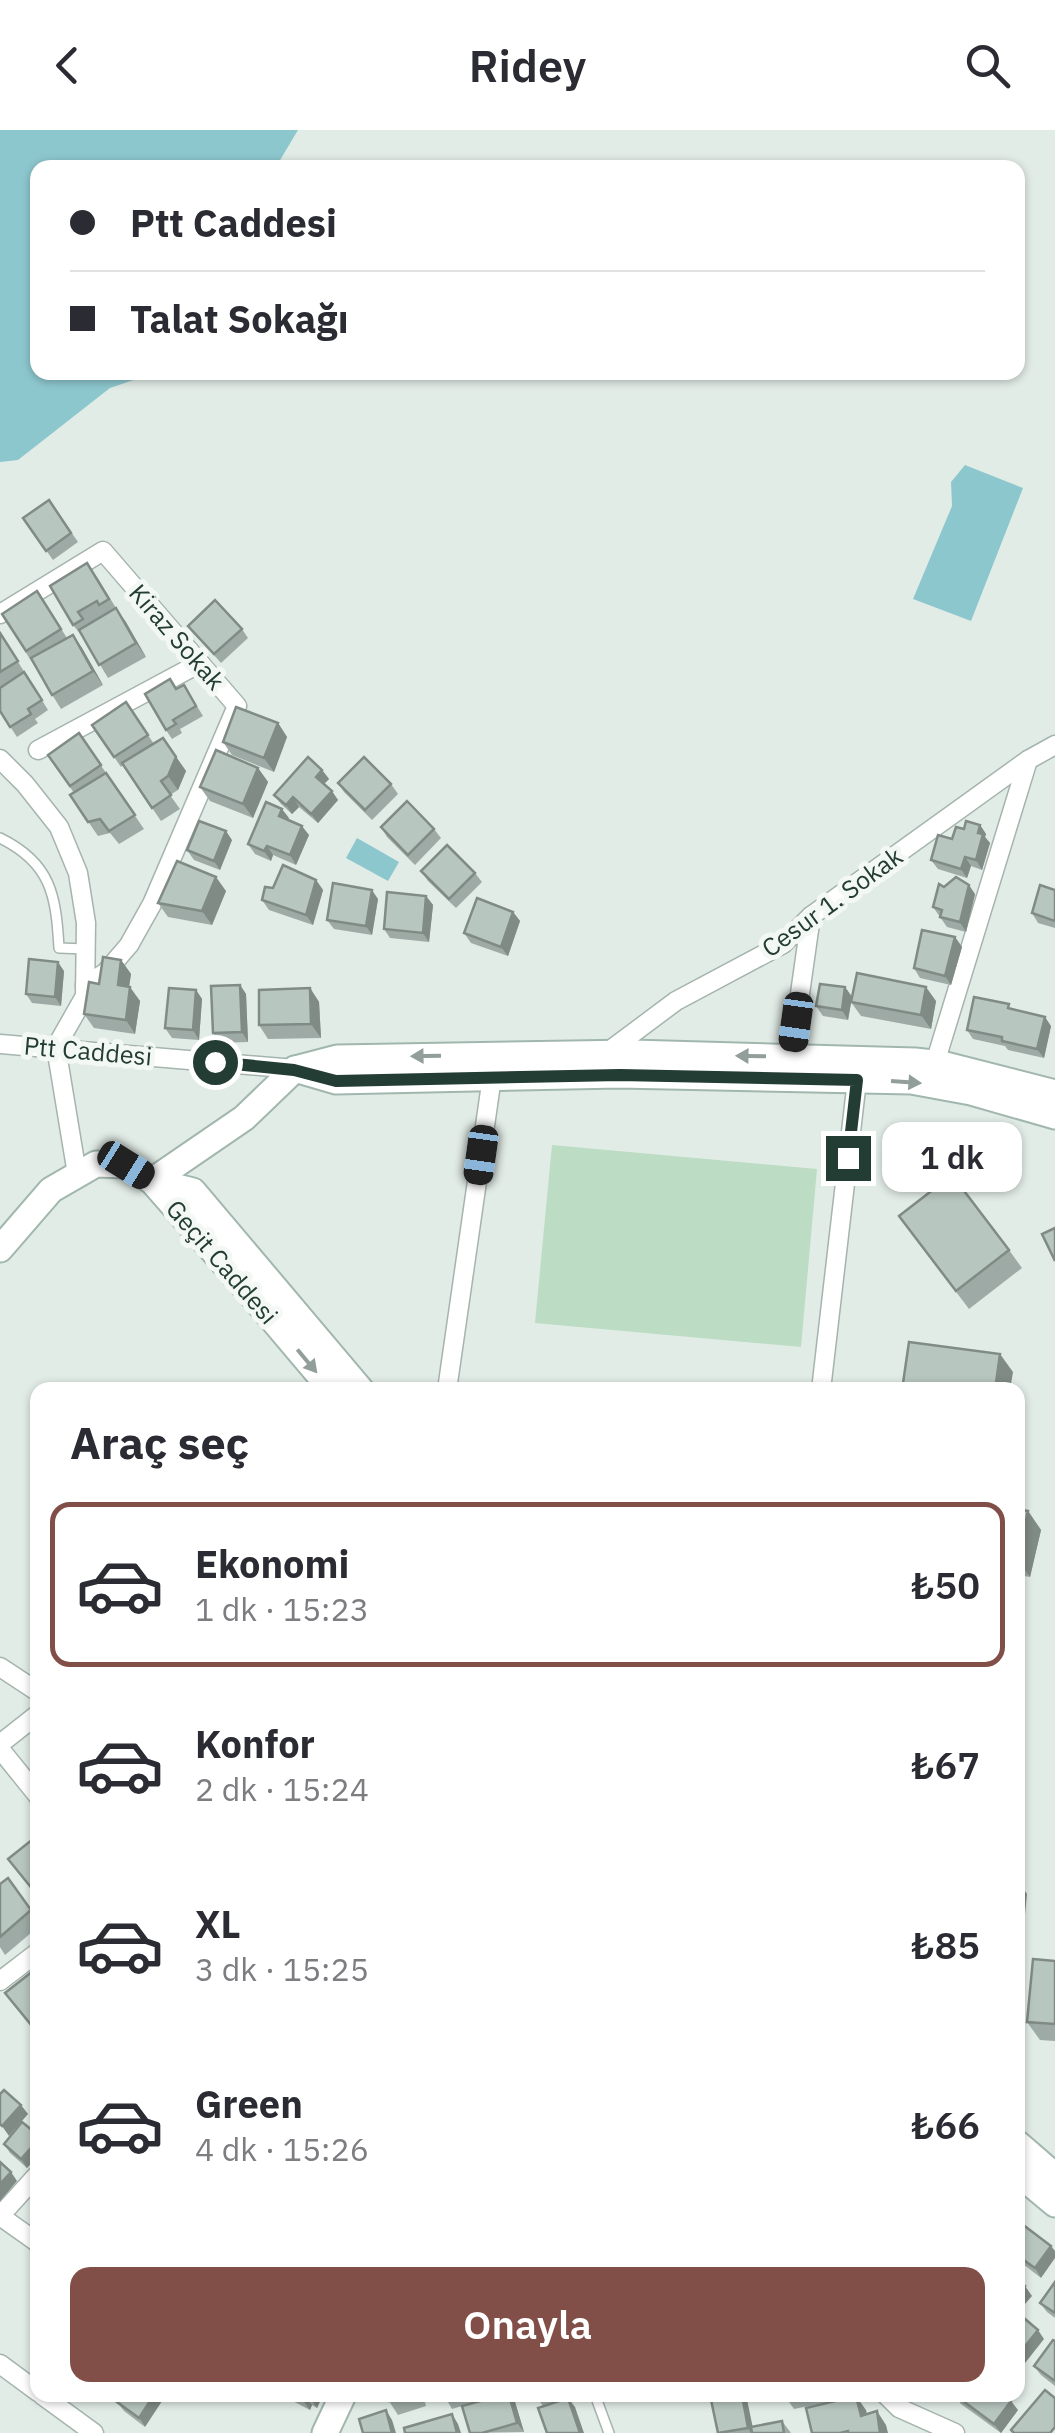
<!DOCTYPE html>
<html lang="tr">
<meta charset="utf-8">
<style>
body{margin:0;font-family:"IBM Plex Sans",sans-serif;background:#f7f7f7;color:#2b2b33;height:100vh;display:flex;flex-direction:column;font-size:38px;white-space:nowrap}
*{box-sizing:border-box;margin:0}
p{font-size:32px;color:#7c7c81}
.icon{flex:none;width:55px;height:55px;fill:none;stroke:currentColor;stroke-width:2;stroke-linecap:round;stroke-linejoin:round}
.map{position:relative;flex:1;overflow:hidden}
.drawer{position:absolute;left:30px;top:1252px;width:995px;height:1020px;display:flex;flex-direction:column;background:#fff;border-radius:20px;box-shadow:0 2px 8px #0004}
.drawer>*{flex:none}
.hud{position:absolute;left:30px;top:30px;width:995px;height:220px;border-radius:20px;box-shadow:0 2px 8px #0004;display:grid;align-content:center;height:220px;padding:0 40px;background:#fff}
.end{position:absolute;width:45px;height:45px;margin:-22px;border:12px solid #233c34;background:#fff;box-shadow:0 0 0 5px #fff}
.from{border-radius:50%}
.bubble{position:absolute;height:70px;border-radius:20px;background:#fff;box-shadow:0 2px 8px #0004;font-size:32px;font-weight:600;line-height:70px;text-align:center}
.car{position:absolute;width:30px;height:60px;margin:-30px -15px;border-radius:12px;box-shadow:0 0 8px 2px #0007;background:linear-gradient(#222 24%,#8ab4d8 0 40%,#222 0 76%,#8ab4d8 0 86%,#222 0)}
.hud b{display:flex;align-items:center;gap:35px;height:95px;font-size:38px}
.hud b+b{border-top:2px solid #e1e1e2}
.hud i{width:25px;height:25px;background:#2b2b33}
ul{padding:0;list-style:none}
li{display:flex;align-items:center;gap:30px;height:165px;margin:0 20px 15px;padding:0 20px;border:5px solid transparent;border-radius:20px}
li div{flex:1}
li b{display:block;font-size:38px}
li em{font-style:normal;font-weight:600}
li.on{border-color:#814f48}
li>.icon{width:90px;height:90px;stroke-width:1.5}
h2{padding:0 40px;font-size:45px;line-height:120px}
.action{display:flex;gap:20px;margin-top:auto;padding:20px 40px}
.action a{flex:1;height:115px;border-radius:20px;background:#814f48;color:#fff;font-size:40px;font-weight:600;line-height:115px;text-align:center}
header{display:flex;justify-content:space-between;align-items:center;height:130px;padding:0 40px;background:#fff;font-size:45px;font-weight:600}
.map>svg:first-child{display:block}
.green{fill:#bcdcc3}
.water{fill:#8dc7ce}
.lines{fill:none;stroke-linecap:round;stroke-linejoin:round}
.lane-casing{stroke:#a5b4ae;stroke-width:12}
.street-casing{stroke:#a5b4ae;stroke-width:21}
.secondary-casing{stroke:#a1b7ae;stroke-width:29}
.lane{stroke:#fff;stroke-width:9}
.street{stroke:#fff;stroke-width:18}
.secondary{stroke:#fff;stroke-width:25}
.wall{fill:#9eaaa5}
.shaded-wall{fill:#818b86}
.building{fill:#b8c6c0;stroke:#818b86;stroke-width:2.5}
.oneway{fill:#919e9a}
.route{stroke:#233c34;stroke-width:12}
.labels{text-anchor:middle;stroke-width:10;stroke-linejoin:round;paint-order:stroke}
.street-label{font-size:25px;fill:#233c34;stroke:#f3f8f5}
</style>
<header><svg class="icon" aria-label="back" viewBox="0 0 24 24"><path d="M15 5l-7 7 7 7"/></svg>Ridey<svg class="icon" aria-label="search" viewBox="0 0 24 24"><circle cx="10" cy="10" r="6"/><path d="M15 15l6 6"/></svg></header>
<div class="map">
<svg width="1055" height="2303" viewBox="0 0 1055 2303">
<rect width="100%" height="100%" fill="#e2ece7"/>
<path class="green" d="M552,1015L817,1039L801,1217L535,1193Z"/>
<g class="water">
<path d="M0,0H298L276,37L38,38V242L154,243L110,258L18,330L0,332Z"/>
<path d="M965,335L1023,358L971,491L913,469L952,376L951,352Z"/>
<path d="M357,708L399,732L388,751L346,728Z"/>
</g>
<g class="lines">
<g class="lane-casing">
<g id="lane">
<path d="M0,708C51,733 56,765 59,818L86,819"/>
<path d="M595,2265L609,2303"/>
</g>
</g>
<g class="street-casing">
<g id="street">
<path d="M0,484L103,421L237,576L152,774L129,815L105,843L85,855"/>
<path d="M38,620L200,533"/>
<path d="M0,629L25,654L59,697L78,743L86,793L85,866L56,917L77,1044"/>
<path d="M0,914L295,939"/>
<path d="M605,924L676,871L783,814L811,786L1028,630L1055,615"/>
<path d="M791,927L811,786"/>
<path d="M935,933L1028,630"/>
<path d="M447,1260L492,947"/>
<path d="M821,1260L857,950"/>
<path d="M0,1537L38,1562"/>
<path d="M0,1614L38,1584"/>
<path d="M0,1619L38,1666"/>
<path d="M0,1851L38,1822"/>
<path d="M0,2086L38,2044"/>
<path d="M0,2086L38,2113"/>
<path d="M0,2234L38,2262"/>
<path d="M42,2265L94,2303"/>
<path d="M886,2265L899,2278L955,2303"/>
</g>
</g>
<g class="secondary-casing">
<g id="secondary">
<path d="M1055,963L942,934L915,931L632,923L337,928L295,939L336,951L619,945L911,951L971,962L1055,986"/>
<path d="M152,1051L193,1061L361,1260"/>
<path d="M152,1051L244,988L295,939"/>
<path d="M0,1119L51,1060L96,1034L126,1035L152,1051L251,1164L332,1260"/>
<path d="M1018,2014L1055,2046"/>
<path d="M1018,2043L1055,2074"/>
<path d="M325,2303L343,2265"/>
</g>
</g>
<use href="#lane" class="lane"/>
<use href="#street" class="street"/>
<use href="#secondary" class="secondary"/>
</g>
<g class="wall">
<path d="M49,370L78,412L53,430L23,388Z"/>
<path d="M97,447L146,527L108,548L84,508L73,495Z"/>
<path d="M37,461L67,508L73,505L82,518L103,555L61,579L2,484Z"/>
<path d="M188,496L242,499L248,508L221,533Z"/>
<path d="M0,503L48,580L35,589L38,593L17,607L0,581Z"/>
<path d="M184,555L203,586L180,599L182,603L172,609L166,600L177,559Z"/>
<path d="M126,572L154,614L163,608L186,641L178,660L170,665L180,679L161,691L123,635L121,637L92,595Z"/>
<path d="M278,593L287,607L274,642L232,625L223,612Z"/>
<path d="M79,603L144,699L119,714L110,703L98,706L70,665L74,663L48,625Z"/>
<path d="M258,638L268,652L253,688L210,671L200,657Z"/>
<path d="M322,640L329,649L324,654L338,670L318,693L299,677L292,684L281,674L274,665Z"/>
<path d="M338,653L391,654L398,664L372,690L344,662Z"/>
<path d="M289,688L288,690L309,705L296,735L273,725L271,731L255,724L248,714Z"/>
<path d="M980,695L986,704L985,707L990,713L982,740L971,736L967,748L938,739L931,730L964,699Z"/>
<path d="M381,697L434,699L441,708L415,735L387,707Z"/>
<path d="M232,710L220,740L194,730L187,720Z"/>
<path d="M421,741L475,743L482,752L456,778L428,751Z"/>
<path d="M316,750L323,760L313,795L269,780L262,770Z"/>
<path d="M1055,760V798L1038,793L1032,783Z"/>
<path d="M226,761L212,795L168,787L158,773Z"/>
<path d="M975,764L966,802L947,797L933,777Z"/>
<path d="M426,766L433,775L429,812L390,808L384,799Z"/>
<path d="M378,769L372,805L334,799L327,790Z"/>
<path d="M513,782L520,791L508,826L471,813L464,803Z"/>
<path d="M955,807L962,817L951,855L920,848L914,838Z"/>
<path d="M121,830L131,844L129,857L140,871L135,904L94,898L84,884L99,854Z"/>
<path d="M64,841L61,876L32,873L26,864Z"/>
<path d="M240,855L246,864L248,912L220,913L213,903Z"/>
<path d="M845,857L852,867L848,890L823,886L816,876Z"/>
<path d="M310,858L319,872L321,908L268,909L259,895Z"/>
<path d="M196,860L202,869L199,910L172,908L165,898Z"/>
<path d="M936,871L931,899L861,886L851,872Z"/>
<path d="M1012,879L1051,896L1044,928L1008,920L1005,916L973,909L967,900Z"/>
<path d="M899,1086L1009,1120L1022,1138L969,1179Z"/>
<path d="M1018,1379L1028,1381L1041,1400L1030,1447L1018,1445Z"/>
<path d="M8,1748L38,1789V1797L5,1825L0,1817V1754Z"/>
<path d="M1055,1831V1911L1040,1910L1027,1892Z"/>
<path d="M38,1837V1905L5,1863Z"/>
<path d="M38,2005V2026L27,2038L10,2023L4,2014Z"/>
<path d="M1018,2091L1041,2148L1018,2130Z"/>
<path d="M1055,2152V2188L1047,2182L1040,2173Z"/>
<path d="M1055,2211V2256L1041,2245L1034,2236Z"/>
<path d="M123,2265L145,2297L124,2281L117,2272Z"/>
<path d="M281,2265H323L317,2278L312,2275L310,2280Z"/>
<path d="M387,2265H423L426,2276L398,2285L389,2271Z"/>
<path d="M444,2265H480L481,2270L452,2279Z"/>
<path d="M535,2265H572L573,2266L543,2276Z"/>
<path d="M710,2265H746L752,2297L782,2291L791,2303H718Z"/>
<path d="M786,2265H841L842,2269L794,2279L787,2269Z"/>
<path d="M955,2265L1018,2280L1001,2303L961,2274Z"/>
<path d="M515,2272L524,2302L470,2303Z"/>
</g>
<g class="shaded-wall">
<path d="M116,478L126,492L146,527L136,513Z"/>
<path d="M73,505L82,518L103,555L93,541Z"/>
<path d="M278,593L287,607L274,642L264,628Z"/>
<path d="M176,627L186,641L178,660L168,646Z"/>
<path d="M258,638L268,652L253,688L243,674Z"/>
<path d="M322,640L329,649L322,656L316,647Z"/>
<path d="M332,661L338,670L318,693L311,684Z"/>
<path d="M293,667L299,677L292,684L286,675Z"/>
<path d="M282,679L289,688L285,695L279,686Z"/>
<path d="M980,695L986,704L985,707L990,713L982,740L976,730Z"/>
<path d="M302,696L309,705L296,735L290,725Z"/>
<path d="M226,701L232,710L220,740L214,731Z"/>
<path d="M267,716L273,725L271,731L264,721Z"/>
<path d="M965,727L971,736L967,748L961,739Z"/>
<path d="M216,747L226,761L212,795L202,781Z"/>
<path d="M316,750L323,760L313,795L306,785Z"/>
<path d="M969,755L975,764L966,802L960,792Z"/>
<path d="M372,760L378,769L372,805L366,796Z"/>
<path d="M426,766L433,775L429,812L423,803Z"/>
<path d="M513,782L520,791L508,826L501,817Z"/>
<path d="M955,807L962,817L951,855L945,846Z"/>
<path d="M121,830L131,844L127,869L118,855Z"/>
<path d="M58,832L64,841L61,876L55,867Z"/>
<path d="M240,855L246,864L248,912L242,902Z"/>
<path d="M130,857L140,871L135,904L126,890Z"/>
<path d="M845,857L852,867L848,890L842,880Z"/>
<path d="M926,857L936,871L931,899L921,885Z"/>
<path d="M310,858L319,872L321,908L311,894Z"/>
<path d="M196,860L202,869L199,910L193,900Z"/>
<path d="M1045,887L1051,896L1044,928L1037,919Z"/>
<path d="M1000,1224L1013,1242L1010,1260H995Z"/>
<path d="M1028,1381L1041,1400L1030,1447L1018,1430Z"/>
<path d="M1018,1751L1027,1764L1021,1825L1018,1820Z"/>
<path d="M21,1975L28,1984L9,2006L2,1996Z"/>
<path d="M38,2010V2026L27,2038L21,2029Z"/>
<path d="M11,2042L17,2051L0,2071V2054Z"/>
<path d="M1051,2116L1055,2121V2128L1041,2148L1035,2138Z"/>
<path d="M1025,2156L1032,2166L1018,2182V2165Z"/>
<path d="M1038,2200L1044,2209L1018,2242V2225Z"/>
<path d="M154,2265H166L145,2297L139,2288Z"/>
<path d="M312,2265H323L317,2278L310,2268Z"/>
<path d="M509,2265L515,2272L524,2302L517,2293Z"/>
<path d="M742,2265H746L754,2303H751L748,2298Z"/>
<path d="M305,2266L312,2275L310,2280L303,2270Z"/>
<path d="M856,2266L866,2280L871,2300L861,2286Z"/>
<path d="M568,2268L575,2277L584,2303H580Z"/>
<path d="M1011,2271L1018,2280L1001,2303L994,2294Z"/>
<path d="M386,2280L392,2290L396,2303H392Z"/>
<path d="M877,2281L886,2295L888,2303H880Z"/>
<path d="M452,2284L458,2294L461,2303H457Z"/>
</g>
<g class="building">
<path d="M49,370L71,403L46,421L23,388Z"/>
<path d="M87,433L109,469L99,475L97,471L78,482L83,489L73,495L50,456Z"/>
<path d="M37,461L61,499L26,521L2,484Z"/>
<path d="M215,470L242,499L214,524L188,496Z"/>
<path d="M116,478L136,513L99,535L79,500Z"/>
<path d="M0,503L18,531L0,542Z"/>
<path d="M73,505L93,541L52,565L31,528Z"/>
<path d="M24,542L42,570L28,579L31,584L10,597L0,581V558Z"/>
<path d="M170,549L176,559L184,555L196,576L173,590L176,594L166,600L145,564Z"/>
<path d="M126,572L148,605L114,627L92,595Z"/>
<path d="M236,577L278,593L264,628L223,612Z"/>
<path d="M79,603L101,635L70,656L48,625Z"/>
<path d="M163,608L176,627L168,646L161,651L171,665L152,678L122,633Z"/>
<path d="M216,620L258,638L243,674L200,657Z"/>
<path d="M308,627L322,640L316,647L332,661L311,684L293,667L286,675L274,665Z"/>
<path d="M364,627L391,654L365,680L338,653Z"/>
<path d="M106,643L135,685L109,701L100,689L88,692L70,665Z"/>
<path d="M407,671L434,699L408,725L381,697Z"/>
<path d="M266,672L282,679L279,686L302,696L290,725L267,716L264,721L248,714Z"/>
<path d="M199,691L226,701L214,731L187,720Z"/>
<path d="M966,691L980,695L978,703L983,704L976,730L965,727L961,739L931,730L938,705L952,709L956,697L964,699Z"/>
<path d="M447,715L475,743L449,769L421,741Z"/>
<path d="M177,731L216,747L202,781L158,773Z"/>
<path d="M283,735L316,750L306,785L262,770L265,757L273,758Z"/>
<path d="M956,747L969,755L960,792L940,787L942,780L933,777L939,754L944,757Z"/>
<path d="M333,753L372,760L366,796L327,790Z"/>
<path d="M1040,755L1055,760V791L1032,783Z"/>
<path d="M387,762L426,766L423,803L384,799Z"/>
<path d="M477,768L513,782L501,817L464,803Z"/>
<path d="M922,800L955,807L945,846L914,838Z"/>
<path d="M103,827L121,830L118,855L130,857L126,890L84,884L89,852L99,854Z"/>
<path d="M29,829L58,832L55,867L26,864Z"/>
<path d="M857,843L926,857L921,885L851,872Z"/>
<path d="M820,854L845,857L842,880L816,876Z"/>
<path d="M240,855L242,902L213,903L211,856Z"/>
<path d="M169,858L196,860L193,900L165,898Z"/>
<path d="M310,858L311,894L259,895V860Z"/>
<path d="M974,867L1009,874L1008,878L1045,887L1037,919L1002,911V907L967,900Z"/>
<path d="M952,1045L1009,1120L956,1161L899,1086Z"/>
<path d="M1055,1098V1131L1042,1104Z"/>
<path d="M909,1212L1000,1224L995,1260H902Z"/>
<path d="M1018,1379L1028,1381L1018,1428Z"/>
<path d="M38,1705V1766L8,1729Z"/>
<path d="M8,1748L31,1780L0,1807V1754Z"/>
<path d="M1033,1829L1055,1831V1894L1027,1892Z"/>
<path d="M38,1837V1891L32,1896L5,1863Z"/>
<path d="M4,1960L21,1975L2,1996L0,1994V1964Z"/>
<path d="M22,1992L38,2005V2010L21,2029L4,2014Z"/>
<path d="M0,2032L11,2042L0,2054Z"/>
<path d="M1018,2091L1051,2116L1035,2138L1018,2126Z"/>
<path d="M1018,2149L1025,2156L1018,2165Z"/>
<path d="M1055,2152V2183L1040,2173Z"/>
<path d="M1018,2183L1038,2200L1018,2225Z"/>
<path d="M1053,2210L1055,2211V2251L1034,2236Z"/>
<path d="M1045,2260L1055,2268V2297L1050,2303H1014L1011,2300Z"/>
<path d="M123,2265H154L139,2288L117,2272Z"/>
<path d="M292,2265H312L310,2268L305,2266L303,2270Z"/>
<path d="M387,2265H408L389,2271Z"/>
<path d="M444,2265H461L446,2270Z"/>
<path d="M502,2265H509L517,2293L482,2303H470L462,2276Z"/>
<path d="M710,2265H742L748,2298L718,2303Z"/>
<path d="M786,2265H809L787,2269Z"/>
<path d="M955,2265H1003L1011,2271L994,2294Z"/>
<path d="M856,2266L861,2286L877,2281L880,2303H848V2301L840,2303H812L806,2278Z"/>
<path d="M568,2268L580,2303H547L538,2278Z"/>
<path d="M386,2280L392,2303H363L359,2289Z"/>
<path d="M452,2284L457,2303H405L404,2298Z"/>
<path d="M782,2291L784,2303H752L751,2297Z"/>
</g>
<defs><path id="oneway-solid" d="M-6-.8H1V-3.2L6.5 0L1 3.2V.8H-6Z" transform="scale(2.5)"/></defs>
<g class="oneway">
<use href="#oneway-solid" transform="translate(426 926) rotate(179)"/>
<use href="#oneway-solid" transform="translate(751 926) rotate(-179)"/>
<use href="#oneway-solid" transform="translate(906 952) rotate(4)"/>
<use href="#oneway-solid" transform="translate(307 1231) rotate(50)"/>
</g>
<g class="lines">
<path class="route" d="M215,932L294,940L336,951L620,945L857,950L848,1028"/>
</g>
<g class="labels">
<g class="street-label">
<text transform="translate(177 507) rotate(49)" y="9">Kiraz Sokak</text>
<text transform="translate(832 772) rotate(-36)" y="9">Cesur 1. Sokak</text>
<text transform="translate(88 921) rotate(5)" y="9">Ptt Caddesi</text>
<text transform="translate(222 1132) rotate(49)" y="9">Geçit Caddesi</text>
</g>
</g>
</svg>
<i class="end from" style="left:215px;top:932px"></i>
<i class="end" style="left:848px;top:1028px"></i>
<div class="bubble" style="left:882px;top:992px;width:140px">1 dk</div>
<i class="car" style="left:796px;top:892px;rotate:188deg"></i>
<i class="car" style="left:481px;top:1025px;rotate:188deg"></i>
<i class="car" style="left:126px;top:1035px;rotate:122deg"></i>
<div class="hud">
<b><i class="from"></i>Ptt Caddesi</b>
<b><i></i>Talat Sokağı</b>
</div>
<section class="drawer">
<h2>Araç seç</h2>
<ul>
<li class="on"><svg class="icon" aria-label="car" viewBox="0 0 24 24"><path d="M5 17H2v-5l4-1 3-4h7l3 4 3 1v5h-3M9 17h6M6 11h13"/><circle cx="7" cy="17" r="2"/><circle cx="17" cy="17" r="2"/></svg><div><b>Ekonomi</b><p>1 dk · 15:23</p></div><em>₺50</em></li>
<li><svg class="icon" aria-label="car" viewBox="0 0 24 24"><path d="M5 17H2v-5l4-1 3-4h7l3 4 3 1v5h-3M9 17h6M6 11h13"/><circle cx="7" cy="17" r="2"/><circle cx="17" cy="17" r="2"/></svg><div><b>Konfor</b><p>2 dk · 15:24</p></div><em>₺67</em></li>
<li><svg class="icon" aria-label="car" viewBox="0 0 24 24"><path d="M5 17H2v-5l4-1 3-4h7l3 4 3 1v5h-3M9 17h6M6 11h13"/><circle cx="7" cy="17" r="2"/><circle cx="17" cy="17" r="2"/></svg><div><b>XL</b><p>3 dk · 15:25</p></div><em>₺85</em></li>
<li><svg class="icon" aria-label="car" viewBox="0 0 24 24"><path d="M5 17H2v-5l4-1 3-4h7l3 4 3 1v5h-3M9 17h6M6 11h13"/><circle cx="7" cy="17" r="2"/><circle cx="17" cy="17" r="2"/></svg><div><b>Green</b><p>4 dk · 15:26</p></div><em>₺66</em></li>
</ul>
<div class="action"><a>Onayla</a></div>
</section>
</div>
